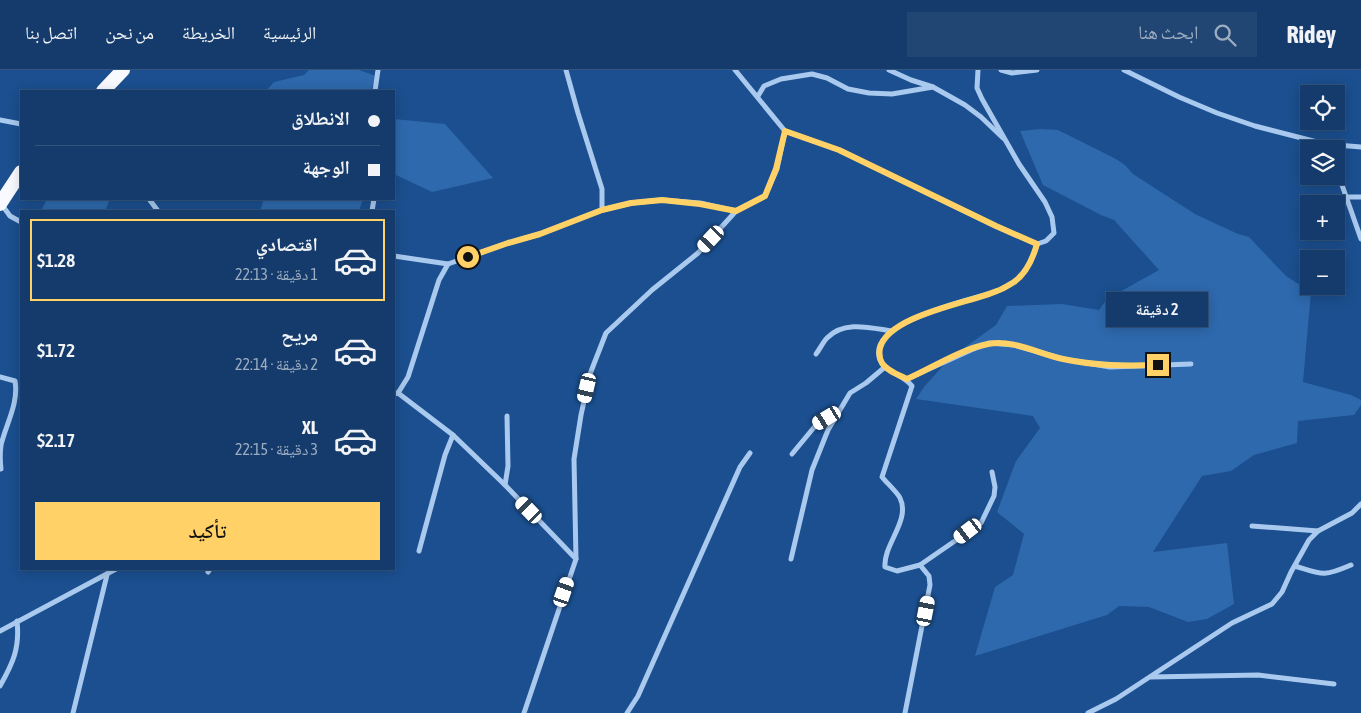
<!DOCTYPE html>
<html lang="ar">
<meta charset="utf-8">
<style>
body{margin:0;font-family:"Asap Condensed","Noto Naskh Arabic",sans-serif;background:#214673;color:#f1f3f6;direction:rtl;height:100vh;display:flex;flex-direction:column;font-size:19px;white-space:nowrap}
*{box-sizing:border-box;margin:0}
p{font-size:16px;color:#9dadc1}
.icon{flex:none;width:28px;height:28px;fill:none;stroke:currentColor;stroke-width:2;stroke-linecap:round;stroke-linejoin:round}
.map{position:relative;flex:1;overflow:hidden;direction:ltr}
.side{position:absolute;left:20px;top:140px;width:375px;height:360px;display:flex;flex-direction:column;background:#143b6b;border-radius:0px;box-shadow:0 2px 12px #0003,0 0 0 1px #33557e;direction:rtl}
.side>*{flex:none}
.hud{position:absolute;left:20px;top:20px;width:375px;height:110px;border-radius:0px;box-shadow:0 2px 12px #0003,0 0 0 1px #33557e;direction:rtl;display:grid;align-content:center;height:110px;padding:0 15px;background:#143b6b}
.buttons{position:absolute;left:1300px;top:15px;display:grid;gap:10px}
.buttons a{display:grid;place-items:center;width:45px;height:45px;border-radius:0px;background:#143b6b;box-shadow:0 2px 12px #0003,0 0 0 1px #33557e;font-size:25px}
.end{position:absolute;width:22px;height:22px;margin:-11px;border:6px solid #ffd166;background:#111;box-shadow:0 0 0 2px #111}
.from{border-radius:50%}
.bubble{position:absolute;height:35px;border-radius:0px;background:#143b6b;box-shadow:0 2px 12px #0003,0 0 0 1px #33557e;font-size:16px;font-weight:600;line-height:35px;text-align:center;direction:rtl}
.car{position:absolute;width:15px;height:30px;margin:-15px -8px;border-radius:6px;box-shadow:0 0 4px 1px #0007;background:linear-gradient(#fff 24%,#345 0 40%,#fff 0 76%,#345 0 86%,#fff 0)}
.hud b{display:flex;align-items:center;gap:18px;height:48px;font-size:19px}
.hud b+b{border-top:1px solid #33557e}
.hud i{width:12px;height:12px;background:#f1f3f6}
ul{padding:9px 0 0;list-style:none}
li{display:flex;align-items:center;gap:15px;height:82px;margin:0 10px 8px;padding:0 5px;border:2px solid transparent;border-radius:0px}
li div{flex:1}
li b{display:block;font-size:19px}
li em{font-style:normal;font-weight:600}
li.active{border-color:#ffd166}
li>.icon{width:45px;height:45px;stroke-width:1.5}
.button{display:flex;gap:10px;margin-top:auto;padding:10px 15px}
.button a{flex:1;height:58px;border-radius:0px;background:#ffd166;color:#111;font-size:20px;font-weight:600;line-height:58px;text-align:center}
header{display:flex;align-items:center;gap:30px;box-sizing:border-box;height:70px;padding:0 25px;background:#143b6b;border-bottom:1px solid #33557e}
header strong{font-size:24px}
nav{display:flex;gap:28px;margin-inline-start:auto;font-size:18px}
.search{width:350px;height:45px;background:#214673;display:flex;align-items:center;gap:12px;box-sizing:border-box;padding:0 18px;border-radius:0px;color:#9dadc1;font-size:19px}
.map>svg:first-child{display:block}
.green{fill:#2e69ad}
.lines{fill:none;stroke-linecap:round;stroke-linejoin:round}
.minor{stroke:#a9c9ee;stroke-width:5}
.trunk{stroke:#f8faff;stroke-width:14}
.route{stroke:#ffd166;stroke-width:6}
</style>
<header>
<strong>Ridey</strong>
<div class="search"><svg class="icon" aria-label="search" viewBox="0 0 24 24"><circle cx="10" cy="10" r="6"/><path d="M15 15l6 6"/></svg>ابحث هنا</div>
<nav><a>الرئيسية</a><a>الخريطة</a><a>من نحن</a><a>اتصل بنا</a></nav>
</header>
<div class="map">
<svg width="1361" height="643" viewBox="0 0 1361 643">
<rect width="100%" height="100%" fill="#1b4f8f"/>
<g class="green">
<path d="M309,0H359L376,6L371,21H266L274,12L304,5Z"/>
<path d="M394,49L445,54L493,108L432,122L394,104Z"/>
<path d="M1041,59L1058,60L1116,89L1125,95L1133,104L1195,144L1238,164L1249,167L1286,206L1311,222L1303,312L1351,325L1361,330V335L1354,345L1298,351L1297,373L1254,385L1231,401L1202,406L1153,482L1227,473L1234,534L1207,549L1188,552L1149,537L1119,536L1107,545L975,586L995,517L1013,505L1024,464L997,442L1016,391L1040,358L1033,346L916,329L924,317L950,288L996,255L1007,236L1062,234L1099,240L1107,229L1159,200L1114,150L1101,145L1043,115L1020,61Z"/>
<path d="M47,129H110L105,141H41Z"/>
<path d="M264,129H363L359,141H260Z"/>
</g>
<g class="lines">
<g class="minor">
<path d="M735,0L785,61L839,80L996,156L1037,174L1046,171L1054,163L1052,147L1045,132L1019,94L982,29L977,18L978,0"/>
<path d="M889,0L911,10L933,17L965,35L981,47L1003,68"/>
<path d="M1001,0L1012,3L1037,0"/>
<path d="M1124,0L1179,27L1217,43L1255,56L1325,74L1361,77"/>
<path d="M375,21L378,0"/>
<path d="M758,26L764,16L781,9L812,4L827,8L848,19L869,23L892,24L933,17"/>
<path d="M0,50L21,54"/>
<path d="M1336,98L1361,169"/>
<path d="M1347,127H1361"/>
<path d="M149,129L158,141"/>
<path d="M2,135L10,146L21,152"/>
<path d="M602,140L631,133L662,130L700,133L736,141L765,126L777,99L785,61"/>
<path d="M372,141L374,129"/>
<path d="M394,186L448,194"/>
<path d="M816,284C820,279 823,272 827,268C844,250 871,258 892,261"/>
<path d="M0,307L15,311C19,333 6,354 1,375C0,383 0,391 1,399"/>
<path d="M907,309L971,280L989,273L1014,275L1063,289L1110,297L1191,294"/>
<path d="M398,323L453,365L505,415L576,489L524,643"/>
<path d="M394,324L398,323L408,307L439,210L448,194L508,173L540,164L602,140V119L578,43L566,0"/>
<path d="M792,384L816,355L838,342"/>
<path d="M505,415L508,396L507,346"/>
<path d="M1252,456L1318,461"/>
<path d="M419,481L445,385L453,365"/>
<path d="M576,489L574,389L581,345L590,304L606,263L652,220L698,183L736,141"/>
<path d="M791,489L812,400L828,360L850,323L866,313L885,297"/>
<path d="M920,495L981,453L994,426L995,417L992,402"/>
<path d="M1295,496C1323,505 1323,507 1351,495"/>
<path d="M208,502L210,499"/>
<path d="M0,561L116,499"/>
<path d="M1151,607L1258,605L1334,614"/>
<path d="M0,616C13,593 20,578 17,551"/>
<path d="M73,643L107,505"/>
<path d="M627,643L638,626L740,397L750,383"/>
<path d="M905,643L930,515L929,506L920,495L897,501L885,497C883,475 911,450 900,428C898,423 886,412 882,407L912,316C904,305 885,302 880,290C865,251 974,230 997,221C1003,219 1009,215 1014,212C1027,203 1033,188 1037,174"/>
<path d="M1088,643L1116,629L1232,553L1272,534L1282,522L1291,502L1309,470L1318,461L1352,443L1361,434"/>
</g>
<g class="trunk">
<path d="M103,21L123,0"/>
<path d="M0,134L21,102"/>
</g>
</g>
<g class="lines">
<path class="route" d="M468,187L508,173L540,164L602,140L631,133L662,130L700,134L736,141L765,126L776,99L785,61L839,80L996,156L1037,174C1033,188 1027,203 1014,212C1009,215 1003,219 997,221C969,233 889,245 880,278C879,283 879,288 882,293C887,301 899,305 907,309C932,298 961,279 988,274C1013,269 1039,284 1063,289C1096,296 1125,296 1158,295"/>
</g>
</svg>
<div class="buttons">
<a><svg class="icon" aria-label="locate" viewBox="0 0 24 24"><circle cx="12" cy="12" r="6"/><path d="M12 2v4M12 18v4M2 12h4M18 12h4"/></svg></a>
<a><svg class="icon" aria-label="layers" viewBox="0 0 24 24"><path d="M12 4l9 5-9 5-9-5zM3 14l9 5 9-5"/></svg></a>
<a>+</a>
<a>−</a>
</div>
<i class="end from" style="left:468px;top:187px"></i>
<i class="end" style="left:1158px;top:295px"></i>
<div class="bubble" style="left:1106px;top:222px;width:102px">2 دقيقة</div>
<i class="car" style="left:711px;top:169px;rotate:223deg"></i>
<i class="car" style="left:587px;top:318px;rotate:193deg"></i>
<i class="car" style="left:827px;top:348px;rotate:239deg"></i>
<i class="car" style="left:529px;top:440px;rotate:316deg"></i>
<i class="car" style="left:968px;top:461px;rotate:233deg"></i>
<i class="car" style="left:564px;top:522px;rotate:19deg"></i>
<i class="car" style="left:926px;top:541px;rotate:11deg"></i>
<div class="hud">
<b><i class="from"></i>الانطلاق</b>
<b><i></i>الوجهة</b>
</div>
<section class="side">
<ul>
<li class="active"><svg class="icon" aria-label="car" viewBox="0 0 24 24"><path d="M5 17H2v-5l4-1 3-4h7l3 4 3 1v5h-3M9 17h6M6 11h13"/><circle cx="7" cy="17" r="2"/><circle cx="17" cy="17" r="2"/></svg><div><b>اقتصادي</b><p>1 دقيقة · 22:13</p></div><em>$1.28</em></li>
<li><svg class="icon" aria-label="car" viewBox="0 0 24 24"><path d="M5 17H2v-5l4-1 3-4h7l3 4 3 1v5h-3M9 17h6M6 11h13"/><circle cx="7" cy="17" r="2"/><circle cx="17" cy="17" r="2"/></svg><div><b>مريح</b><p>2 دقيقة · 22:14</p></div><em>$1.72</em></li>
<li><svg class="icon" aria-label="car" viewBox="0 0 24 24"><path d="M5 17H2v-5l4-1 3-4h7l3 4 3 1v5h-3M9 17h6M6 11h13"/><circle cx="7" cy="17" r="2"/><circle cx="17" cy="17" r="2"/></svg><div><b>XL</b><p>3 دقيقة · 22:15</p></div><em>$2.17</em></li>
</ul>
<div class="button"><a>تأكيد</a></div>
</section>
</div>
